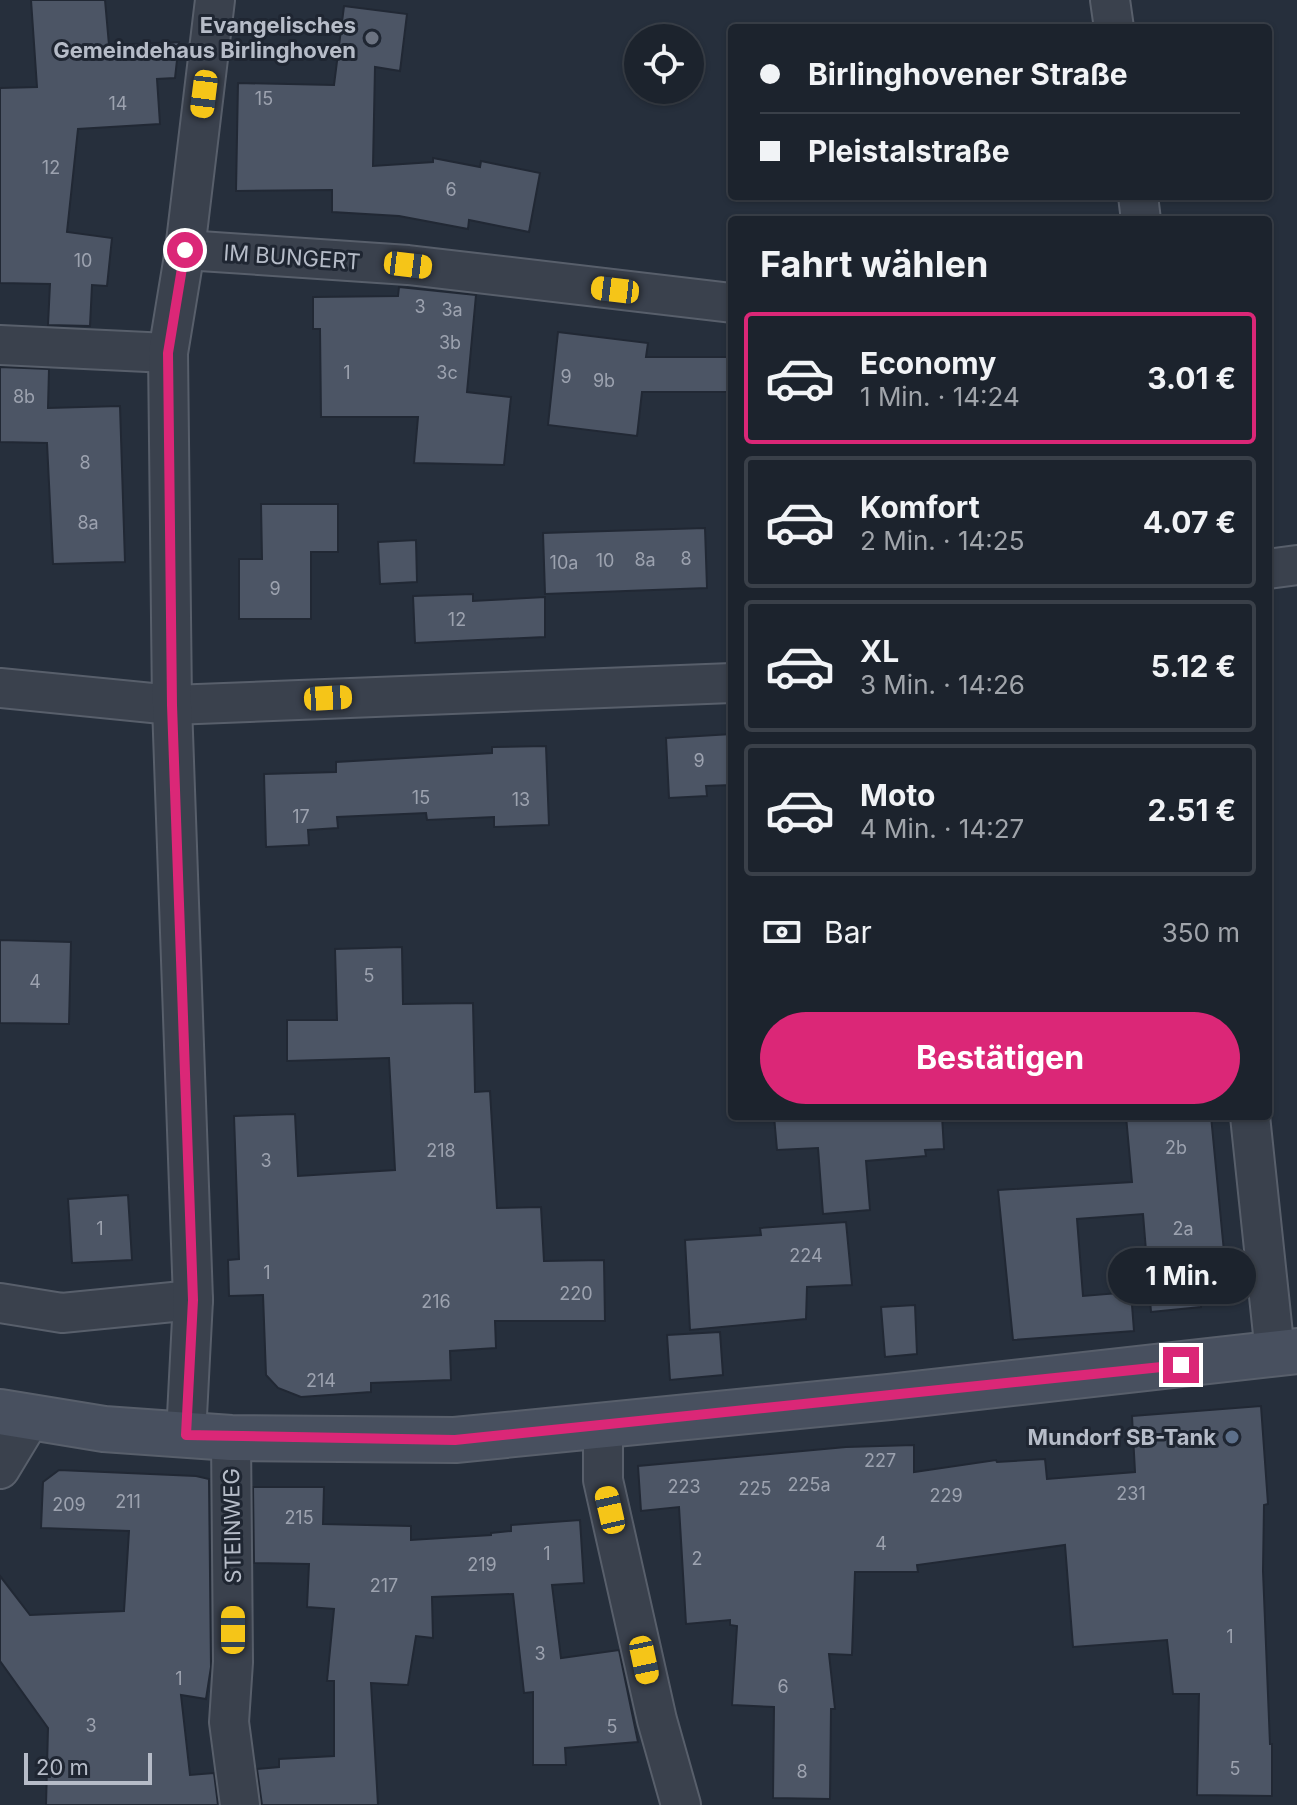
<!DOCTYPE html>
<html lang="de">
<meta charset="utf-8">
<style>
body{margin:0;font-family:Inter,sans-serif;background:#292f39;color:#f1f3f6;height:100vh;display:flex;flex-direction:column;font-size:30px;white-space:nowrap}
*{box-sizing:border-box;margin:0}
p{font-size:26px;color:#a0a4aa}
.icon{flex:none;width:44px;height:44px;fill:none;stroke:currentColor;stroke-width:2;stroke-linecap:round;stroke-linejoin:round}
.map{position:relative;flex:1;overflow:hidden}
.details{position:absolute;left:728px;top:216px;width:544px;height:904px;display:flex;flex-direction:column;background:#1c232d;border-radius:8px;box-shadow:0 2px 6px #0004,0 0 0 2px #3a4049}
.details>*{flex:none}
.top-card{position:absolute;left:728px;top:24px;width:544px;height:176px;border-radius:8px;box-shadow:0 2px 6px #0004,0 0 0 2px #3a4049;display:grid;align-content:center;height:176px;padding:0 32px;background:#1c232d}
.tools{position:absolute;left:624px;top:24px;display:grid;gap:16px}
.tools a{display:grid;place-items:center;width:80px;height:80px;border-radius:50%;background:#1c232d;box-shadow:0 2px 6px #0004,0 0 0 2px #3a4049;font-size:40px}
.scale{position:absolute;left:24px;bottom:20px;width:128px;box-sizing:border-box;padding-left:8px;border:4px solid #b6bcc8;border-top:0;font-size:22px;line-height:28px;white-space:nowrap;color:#b6bcc8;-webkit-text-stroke:6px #1f2632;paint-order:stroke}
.end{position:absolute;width:36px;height:36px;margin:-18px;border:10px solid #db2777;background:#fff;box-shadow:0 0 0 4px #fff}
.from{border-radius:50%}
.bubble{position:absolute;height:56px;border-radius:28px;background:#1c232d;box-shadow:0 2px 6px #0004,0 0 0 2px #3a4049;font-size:26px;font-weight:700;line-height:56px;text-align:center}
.car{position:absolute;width:24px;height:48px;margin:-24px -12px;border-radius:10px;box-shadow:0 0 6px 2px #0007;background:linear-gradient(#f5c518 24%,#345 0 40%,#f5c518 0 76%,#345 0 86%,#f5c518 0)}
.top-card b{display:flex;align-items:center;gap:28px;height:76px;font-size:30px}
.top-card b+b{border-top:2px solid #3a4049}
.top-card i{width:20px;height:20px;background:#f1f3f6}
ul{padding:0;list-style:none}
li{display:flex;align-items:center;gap:24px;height:132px;margin:0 16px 12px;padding:0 16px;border:4px solid #3a4049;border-radius:8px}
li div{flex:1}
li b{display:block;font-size:30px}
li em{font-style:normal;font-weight:700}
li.selected{border-color:#db2777}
li>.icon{width:72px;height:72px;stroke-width:1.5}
h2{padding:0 32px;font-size:36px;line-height:96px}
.pay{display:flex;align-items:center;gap:20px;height:88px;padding:0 32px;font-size:30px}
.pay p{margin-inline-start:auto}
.cta{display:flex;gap:16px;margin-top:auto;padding:16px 32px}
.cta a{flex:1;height:92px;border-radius:48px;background:#db2777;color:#fff;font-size:32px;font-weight:700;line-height:92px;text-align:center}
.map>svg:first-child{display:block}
.building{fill:#4c5565;stroke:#212834;stroke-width:2}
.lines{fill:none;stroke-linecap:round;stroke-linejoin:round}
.street-casing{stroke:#585f6b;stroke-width:42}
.secondary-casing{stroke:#585f6b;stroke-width:48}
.street{stroke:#3a414d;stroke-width:38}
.secondary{stroke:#48505f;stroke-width:44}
.route{stroke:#db2777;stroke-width:10}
.worship-dot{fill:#6b7280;stroke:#1f2632;stroke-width:3}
.service-dot{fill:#5c6f8a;stroke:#1f2632;stroke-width:3}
.labels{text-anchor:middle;stroke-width:6;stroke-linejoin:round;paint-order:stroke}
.number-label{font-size:18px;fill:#9ca2af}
.poi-label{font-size:22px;font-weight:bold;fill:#b6bcc8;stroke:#1f2632;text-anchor:end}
.street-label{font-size:22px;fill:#b6bcc8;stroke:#1f2632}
</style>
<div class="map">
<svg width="1297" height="1805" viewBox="0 0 1297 1805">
<rect width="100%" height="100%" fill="#262f3c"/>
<g class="building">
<path d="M31,0H105L109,45L179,42L175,78L157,79L160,124L78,129L67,232L112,238L107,286L92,285L90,326L48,325L50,284L0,283V88L37,87Z"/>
<path d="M344,6L407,14L400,71L375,67L373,166L433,162V158L480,167L481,161L540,173L529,232L469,220L468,229L399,216L332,212V190L236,191L238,83L334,85Z"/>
<path d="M399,287L476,295L467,392L511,397L504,465L414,463L418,417H321L320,329H313V297L398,296Z"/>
<path d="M558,332L648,343L646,357H732V392H642L637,436L548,425Z"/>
<path d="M0,367L49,369L48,408L120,406L125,562L53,564L47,443L0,442Z"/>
<path d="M261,504H338V552H311V619H239V559H262Z"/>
<path d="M705,528L707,588L545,594L543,533Z"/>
<path d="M416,540L417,582L380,584L378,542Z"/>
<path d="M473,594V601L545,597V637L415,643L413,596Z"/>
<path d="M732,734V785L706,786L707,796L669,798L666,738Z"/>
<path d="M546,746L549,825L494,827V817L427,820L426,813L337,817L338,828L308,830L309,845L266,847L264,774L336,772V762L492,753V747Z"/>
<path d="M0,940L71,942L69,1024L0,1023Z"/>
<path d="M402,947L403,1004L473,1003L475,1092L490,1091L497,1208L541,1207L544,1261L604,1260L605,1321H495L496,1348L450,1351L451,1380L371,1383V1392L301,1397L278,1388L266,1375L263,1295L229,1296L228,1260L239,1259L234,1116L295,1114L298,1176L395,1170L389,1058L287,1061V1020H337L335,949Z"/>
<path d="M774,1116H942L944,1149L925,1150L926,1156L866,1161L870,1210L823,1214L818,1148L777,1150Z"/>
<path d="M1126,1116H1211L1227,1283L1200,1285L1201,1307L1151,1312L1143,1214L1077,1219L1083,1296L1131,1292L1134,1331L1013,1340L998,1190L1132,1182Z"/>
<path d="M128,1195L132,1260L72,1263L68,1199Z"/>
<path d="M846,1222L852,1285L807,1287L806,1319L690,1330L685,1240L761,1235L760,1228Z"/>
<path d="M915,1305L917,1354L885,1357L881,1307Z"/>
<path d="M720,1332L723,1375L670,1380L667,1335Z"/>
<path d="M1261,1406L1268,1504L1264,1505L1263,1571L1270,1744H1272V1796L1197,1795L1199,1694H1173L1167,1640L1073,1647L1065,1545L917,1565L918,1572H855L852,1655L829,1654L835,1709H831L830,1799L773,1798L774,1707L732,1705L737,1626L730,1625V1620L686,1624L679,1507L641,1511L638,1466L846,1447L914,1445V1472L996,1460L997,1462L1045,1459L1047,1479L1135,1472L1132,1416Z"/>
<path d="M59,1470L196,1476L209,1479L211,1667L206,1699L181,1695L190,1775L214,1773L218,1805H46L48,1728L0,1661V1576L30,1615L124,1611L129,1531L41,1528L43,1482Z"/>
<path d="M253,1487H324L323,1524L411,1526V1540L491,1535V1533L511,1531V1525L580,1520L584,1583L552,1585L561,1658L619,1650L638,1742L565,1748L566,1765H533V1692L524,1693L513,1594L432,1597L433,1638L416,1636L408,1685L371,1683L378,1805H262L257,1769L279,1767V1759L334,1756V1681H327L334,1609L307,1607L309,1564L254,1563Z"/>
</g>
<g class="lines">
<g class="street-casing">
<g id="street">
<path d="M1110,0L1114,28"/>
<path d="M1138,196L1141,220"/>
<path d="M185,250L408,265L732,303"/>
<path d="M0,345L168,353"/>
<path d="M1268,569L1297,565"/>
<path d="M0,688L172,705L732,683"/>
<path d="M1250,1116L1275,1353"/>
<path d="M0,1303L62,1313L193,1300"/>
<path d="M603,1425V1480L657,1720L681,1805"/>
<path d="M186,1435L193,1300L172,705L168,353L185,250L215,0"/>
<path d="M231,1438L233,1662L229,1722L240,1805"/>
<path d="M0,1469L32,1416"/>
</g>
</g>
<g class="secondary-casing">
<path id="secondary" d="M0,1412L104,1429L231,1438L455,1440L889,1397L1297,1351"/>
</g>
<use href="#street" class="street"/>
<use href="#secondary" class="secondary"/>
</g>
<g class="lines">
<path class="route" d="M185,250L168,353L172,705L193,1300L186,1435L455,1440L1181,1365"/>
</g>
<circle class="worship-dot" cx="372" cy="38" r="8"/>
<circle class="service-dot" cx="1232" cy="1437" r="8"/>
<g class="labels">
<g class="number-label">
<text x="264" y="105">15</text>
<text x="118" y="110">14</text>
<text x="51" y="174">12</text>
<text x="451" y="196">6</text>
<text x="83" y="267">10</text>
<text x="420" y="313">3</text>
<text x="452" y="316">3a</text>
<text x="450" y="349">3b</text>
<text x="347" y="379">1</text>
<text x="447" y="379">3c</text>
<text x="566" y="383">9</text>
<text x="604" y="387">9b</text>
<text x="24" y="403">8b</text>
<text x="85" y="469">8</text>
<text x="88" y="529">8a</text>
<text x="686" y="565">8</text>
<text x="645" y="566">8a</text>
<text x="605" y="567">10</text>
<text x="564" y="569">10a</text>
<text x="275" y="595">9</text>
<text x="457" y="626">12</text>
<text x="699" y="767">9</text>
<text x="421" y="804">15</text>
<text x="521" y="806">13</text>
<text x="301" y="823">17</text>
<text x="369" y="982">5</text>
<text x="35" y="988">4</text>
<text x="1176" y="1154">2b</text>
<text x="441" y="1157">218</text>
<text x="266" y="1167">3</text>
<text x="100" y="1235">1</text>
<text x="1183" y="1235">2a</text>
<text x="806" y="1262">224</text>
<text x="267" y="1279">1</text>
<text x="576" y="1300">220</text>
<text x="436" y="1308">216</text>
<text x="321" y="1387">214</text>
<text x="880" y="1467">227</text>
<text x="809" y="1491">225a</text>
<text x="684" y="1493">223</text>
<text x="755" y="1495">225</text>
<text x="1131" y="1500">231</text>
<text x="946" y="1502">229</text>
<text x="128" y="1508">211</text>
<text x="69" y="1511">209</text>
<text x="299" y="1524">215</text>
<text x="881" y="1550">4</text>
<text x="547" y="1560">1</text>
<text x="697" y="1565">2</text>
<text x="482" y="1571">219</text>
<text x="384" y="1592">217</text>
<text x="1230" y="1643">1</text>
<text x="540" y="1660">3</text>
<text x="179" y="1685">1</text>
<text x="783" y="1693">6</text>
<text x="91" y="1732">3</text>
<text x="612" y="1733">5</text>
<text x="1235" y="1775">5</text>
<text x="802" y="1778">8</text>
</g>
<g class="poi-label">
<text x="356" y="33">Evangelisches<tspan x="356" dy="25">Gemeindehaus Birlinghoven</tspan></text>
<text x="1216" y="1445">Mundorf SB-Tank</text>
</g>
<g class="street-label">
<text transform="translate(292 257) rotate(4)" y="8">IM BUNGERT</text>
<text transform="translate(232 1526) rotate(-91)" y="8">STEINWEG</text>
</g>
</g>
</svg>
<div class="tools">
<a><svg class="icon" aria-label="locate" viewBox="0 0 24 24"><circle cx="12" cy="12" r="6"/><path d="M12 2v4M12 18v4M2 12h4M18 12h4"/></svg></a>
</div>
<div class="scale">20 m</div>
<i class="end from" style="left:185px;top:250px"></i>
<i class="end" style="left:1181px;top:1365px"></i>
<div class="bubble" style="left:1108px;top:1248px;width:148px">1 Min.</div>
<i class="car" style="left:204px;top:94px;rotate:187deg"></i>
<i class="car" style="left:408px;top:265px;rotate:97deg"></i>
<i class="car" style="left:615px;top:290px;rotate:277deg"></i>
<i class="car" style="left:328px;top:698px;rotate:87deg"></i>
<i class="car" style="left:610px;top:1510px;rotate:347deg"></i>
<i class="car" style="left:233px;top:1630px;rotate:0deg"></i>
<i class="car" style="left:644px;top:1660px;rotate:168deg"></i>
<div class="top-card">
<b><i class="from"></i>Birlinghovener Straße</b>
<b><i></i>Pleistalstraße</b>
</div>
<section class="details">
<h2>Fahrt wählen</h2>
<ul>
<li class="selected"><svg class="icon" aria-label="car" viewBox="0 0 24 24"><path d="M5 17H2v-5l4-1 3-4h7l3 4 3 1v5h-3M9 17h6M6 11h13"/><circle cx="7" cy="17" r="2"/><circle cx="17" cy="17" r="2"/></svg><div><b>Economy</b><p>1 Min. · 14:24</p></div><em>3.01 €</em></li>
<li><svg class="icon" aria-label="car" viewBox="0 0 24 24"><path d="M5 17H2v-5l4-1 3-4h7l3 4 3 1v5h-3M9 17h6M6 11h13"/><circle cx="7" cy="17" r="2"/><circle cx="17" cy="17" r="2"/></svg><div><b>Komfort</b><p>2 Min. · 14:25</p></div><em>4.07 €</em></li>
<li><svg class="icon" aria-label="car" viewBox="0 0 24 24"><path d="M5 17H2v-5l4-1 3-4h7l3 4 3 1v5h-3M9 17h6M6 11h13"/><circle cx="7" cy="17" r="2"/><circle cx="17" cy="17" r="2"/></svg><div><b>XL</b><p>3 Min. · 14:26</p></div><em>5.12 €</em></li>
<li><svg class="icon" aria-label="car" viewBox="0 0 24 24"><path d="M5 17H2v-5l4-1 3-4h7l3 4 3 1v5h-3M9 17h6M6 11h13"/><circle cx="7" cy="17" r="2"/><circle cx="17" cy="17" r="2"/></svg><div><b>Moto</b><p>4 Min. · 14:27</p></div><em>2.51 €</em></li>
</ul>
<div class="pay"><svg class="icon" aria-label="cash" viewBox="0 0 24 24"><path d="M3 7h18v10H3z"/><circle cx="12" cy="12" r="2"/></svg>Bar<p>350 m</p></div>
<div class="cta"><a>Bestätigen</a></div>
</section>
</div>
